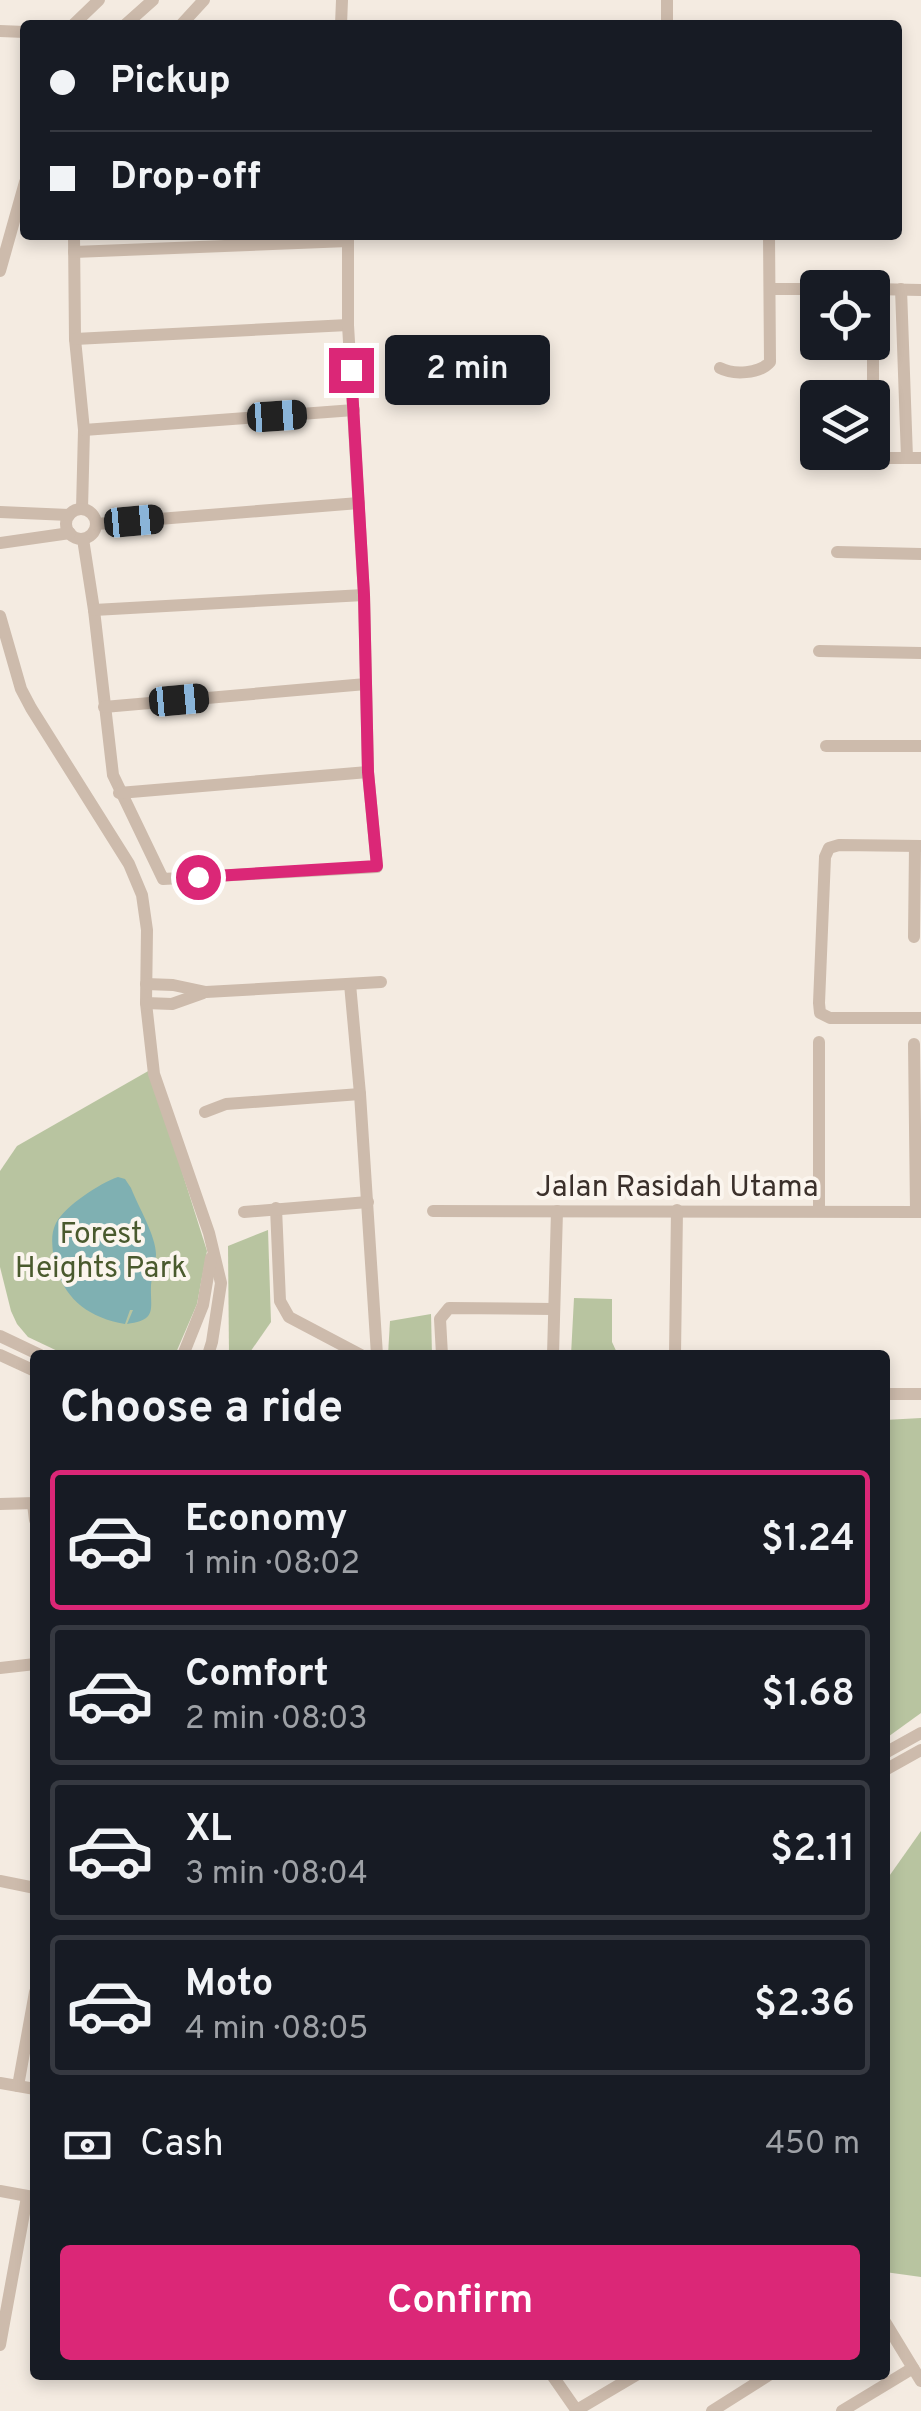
<!DOCTYPE html>
<meta charset="utf-8">
<style>
body{margin:0;font-family:Overpass,sans-serif;background:#242831;color:#f1f3f6;height:100vh;display:flex;flex-direction:column;font-size:38px;white-space:nowrap}
*{box-sizing:border-box;margin:0}
p{font-size:32px;color:#9ea1a6}
.icon{flex:none;width:55px;height:55px;fill:none;stroke:currentColor;stroke-width:2;stroke-linecap:round;stroke-linejoin:round}
.map{position:relative;flex:1;overflow:hidden}
.side{position:absolute;left:30px;top:1350px;width:860px;height:1030px;display:flex;flex-direction:column;background:#171b24;border-radius:10px;box-shadow:0 5px 15px #0003}
.side>*{flex:none}
.banner{position:absolute;left:20px;top:20px;width:882px;height:220px;border-radius:10px;box-shadow:0 5px 15px #0003;display:grid;align-content:center;height:220px;padding:0 30px;background:#171b24}
.tools{position:absolute;left:800px;top:270px;display:grid;gap:20px}
.tools a{display:grid;place-items:center;width:90px;height:90px;border-radius:10px;background:#171b24;box-shadow:0 5px 15px #0003;font-size:50px}
.end{position:absolute;width:45px;height:45px;margin:-22px;border:12px solid #db2777;background:#fff;box-shadow:0 0 0 5px #fff}
.from{border-radius:50%}
.bubble{position:absolute;height:70px;border-radius:10px;background:#171b24;box-shadow:0 5px 15px #0003;font-size:32px;font-weight:600;line-height:70px;text-align:center}
.car{position:absolute;width:30px;height:60px;margin:-30px -15px;border-radius:12px;box-shadow:0 0 8px 2px #0007;background:linear-gradient(#222 24%,#8ab4d8 0 40%,#222 0 76%,#8ab4d8 0 86%,#222 0)}
.banner b{display:flex;align-items:center;gap:35px;height:95px;font-size:38px}
.banner b+b{border-top:2px solid #363941}
.banner i{width:25px;height:25px;background:#f1f3f6}
ul{padding:0;list-style:none}
li{display:flex;align-items:center;gap:30px;height:140px;margin:0 20px 15px;padding:0 10px;border:5px solid #363941;border-radius:10px}
li div{flex:1}
li b{display:block;font-size:38px}
li em{font-style:normal;font-weight:600}
li.selected{border-color:#db2777}
li>.icon{width:90px;height:90px;stroke-width:1.5}
h2{padding:0 30px;font-size:45px;line-height:120px}
.pay{display:flex;align-items:center;gap:25px;height:110px;padding:0 30px;font-size:38px}
.pay p{margin-inline-start:auto}
.action{display:flex;gap:20px;margin-top:auto;padding:20px 30px}
.action a{flex:1;height:115px;border-radius:10px;background:#db2777;color:#fff;font-size:40px;font-weight:600;line-height:115px;text-align:center}
.map>svg:first-child{display:block}
.green{fill:#b8c4a0}
.water{fill:#7fb0b2}
.lines{fill:none;stroke-linecap:round;stroke-linejoin:round}
.minor{stroke:#cdbbac;stroke-width:12}
.route{stroke:#db2777;stroke-width:12}
.labels{text-anchor:middle;stroke-width:8;stroke-linejoin:round;paint-order:stroke}
.street-label{font-size:30px;fill:#3b302b;stroke:#fbf5ee}
.park-label{font-size:30px;fill:#4a5a2e;stroke:#fbf5ee}
</style>
<div class="map">
<svg width="921" height="2411" viewBox="0 0 921 2411">
<rect width="100%" height="100%" fill="#f4ebe1"/>
<g class="green">
<path d="M150,1070L207,1251L197,1304L175,1355H66L28,1337L17,1324L11,1311L0,1267V1171L17,1146Z"/>
<path d="M268,1230L271,1322L248,1355H229L228,1246Z"/>
<path d="M574,1298L612,1299V1342L618,1355H571Z"/>
<path d="M431,1314L432,1355H388L390,1321Z"/>
<path d="M921,1418V1713L885,1739V1420Z"/>
<path d="M921,1831V2277L885,2272V1882Z"/>
</g>
<path class="water" d="M118,1177L125,1179L131,1188C138,1206 156,1236 156,1254C156,1265 152,1275 151,1285C150,1309 158,1320 127,1324L133,1310H130L125,1324C84,1317 59,1294 53,1253C52,1243 51,1233 56,1223C65,1206 100,1183 118,1177Z"/>
<g class="lines">
<g class="minor">
<path d="M667,0V25"/>
<path d="M73,25L99,0"/>
<path d="M125,25L153,0"/>
<path d="M181,25L204,0"/>
<path d="M341,25L342,0"/>
<path d="M0,31L25,32"/>
<path d="M74,235L75,339L84,430L82,509"/>
<path d="M74,252L348,241"/>
<path d="M0,271L25,182"/>
<path d="M770,289H818"/>
<path d="M872,289L921,290"/>
<path d="M873,289V458"/>
<path d="M901,289L907,458"/>
<path d="M75,339L348,325"/>
<path d="M720,368C733,375 760,374 770,362L769,235"/>
<path d="M84,430L354,410"/>
<path d="M818,458H921"/>
<circle cx="81" cy="524" r="15"/>
<path d="M0,512L69,515"/>
<path d="M96,524L359,503"/>
<path d="M83,539L94,610L113,775L163,879L377,867L368,772L364,595L348,325V235"/>
<path d="M0,543L70,533"/>
<path d="M837,552L921,554"/>
<path d="M94,610L364,595"/>
<path d="M0,616L21,689L31,708L129,864L142,895L147,930L146,1003L154,1074L209,1233L221,1283L212,1342L208,1355"/>
<path d="M819,651L921,653"/>
<path d="M104,707L366,684"/>
<path d="M826,746H921"/>
<path d="M119,793L368,772"/>
<path d="M921,846L839,845L829,848L825,857L819,1003L820,1013L830,1018H921"/>
<path d="M914,937L915,846"/>
<path d="M146,984L173,985L206,992L381,982"/>
<path d="M350,984L360,1094L377,1355"/>
<path d="M146,1003L172,1004L203,993"/>
<path d="M819,1042V1210"/>
<path d="M914,1044L916,1211"/>
<path d="M205,1112L226,1104L360,1094"/>
<path d="M276,1208L280,1301L289,1317L361,1355"/>
<path d="M433,1211L921,1212"/>
<path d="M244,1212L368,1202"/>
<path d="M0,1336L40,1355"/>
<path d="M0,1355L35,1371"/>
<path d="M183,1355L203,1305L211,1258"/>
<path d="M442,1355L440,1319L449,1308L553,1309"/>
<path d="M553,1355L557,1211"/>
<path d="M675,1355L677,1210"/>
<path d="M885,1394H921"/>
<path d="M0,1504L35,1503"/>
<path d="M33,1504L35,1520"/>
<path d="M0,1668L35,1664"/>
<path d="M885,1753L921,1733"/>
<path d="M885,1770L921,1750"/>
<path d="M0,1881L35,1888"/>
<path d="M0,2083L35,2089"/>
<path d="M18,2086L35,1992"/>
<path d="M0,2191L33,2197"/>
<path d="M885,2322L921,2381"/>
<path d="M0,2345L27,2197"/>
<path d="M552,2375L577,2411"/>
<path d="M577,2410L636,2375"/>
<path d="M712,2411L769,2375"/>
<path d="M842,2411L913,2368"/>
</g>
</g>
<g class="lines">
<path class="route" d="M198,877L377,866L368,772L364,595L351,370"/>
</g>
<g class="labels">
<g class="street-label">
<text x="677" y="1196">Jalan Rasidah Utama</text>
</g>
<g class="park-label">
<text x="101" y="1243">Forest<tspan x="101" dy="34">Heights Park</tspan></text>
</g>
</g>
</svg>
<div class="tools">
<a><svg class="icon" aria-label="locate" viewBox="0 0 24 24"><circle cx="12" cy="12" r="6"/><path d="M12 2v4M12 18v4M2 12h4M18 12h4"/></svg></a>
<a><svg class="icon" aria-label="layers" viewBox="0 0 24 24"><path d="M12 4l9 5-9 5-9-5zM3 14l9 5 9-5"/></svg></a>
</div>
<i class="end from" style="left:198px;top:877px"></i>
<i class="end" style="left:351px;top:370px"></i>
<div class="bubble" style="left:385px;top:335px;width:165px">2 min</div>
<i class="car" style="left:277px;top:416px;rotate:86deg"></i>
<i class="car" style="left:134px;top:521px;rotate:85deg"></i>
<i class="car" style="left:179px;top:700px;rotate:85deg"></i>
<div class="banner">
<b><i class="from"></i>Pickup</b>
<b><i></i>Drop-off</b>
</div>
<section class="side">
<h2>Choose a ride</h2>
<ul>
<li class="selected"><svg class="icon" aria-label="car" viewBox="0 0 24 24"><path d="M5 17H2v-5l4-1 3-4h7l3 4 3 1v5h-3M9 17h6M6 11h13"/><circle cx="7" cy="17" r="2"/><circle cx="17" cy="17" r="2"/></svg><div><b>Economy</b><p>1 min · 08:02</p></div><em>$1.24</em></li>
<li><svg class="icon" aria-label="car" viewBox="0 0 24 24"><path d="M5 17H2v-5l4-1 3-4h7l3 4 3 1v5h-3M9 17h6M6 11h13"/><circle cx="7" cy="17" r="2"/><circle cx="17" cy="17" r="2"/></svg><div><b>Comfort</b><p>2 min · 08:03</p></div><em>$1.68</em></li>
<li><svg class="icon" aria-label="car" viewBox="0 0 24 24"><path d="M5 17H2v-5l4-1 3-4h7l3 4 3 1v5h-3M9 17h6M6 11h13"/><circle cx="7" cy="17" r="2"/><circle cx="17" cy="17" r="2"/></svg><div><b>XL</b><p>3 min · 08:04</p></div><em>$2.11</em></li>
<li><svg class="icon" aria-label="car" viewBox="0 0 24 24"><path d="M5 17H2v-5l4-1 3-4h7l3 4 3 1v5h-3M9 17h6M6 11h13"/><circle cx="7" cy="17" r="2"/><circle cx="17" cy="17" r="2"/></svg><div><b>Moto</b><p>4 min · 08:05</p></div><em>$2.36</em></li>
</ul>
<div class="pay"><svg class="icon" aria-label="cash" viewBox="0 0 24 24"><path d="M3 7h18v10H3z"/><circle cx="12" cy="12" r="2"/></svg>Cash<p>450 m</p></div>
<div class="action"><a>Confirm</a></div>
</section>
</div>
